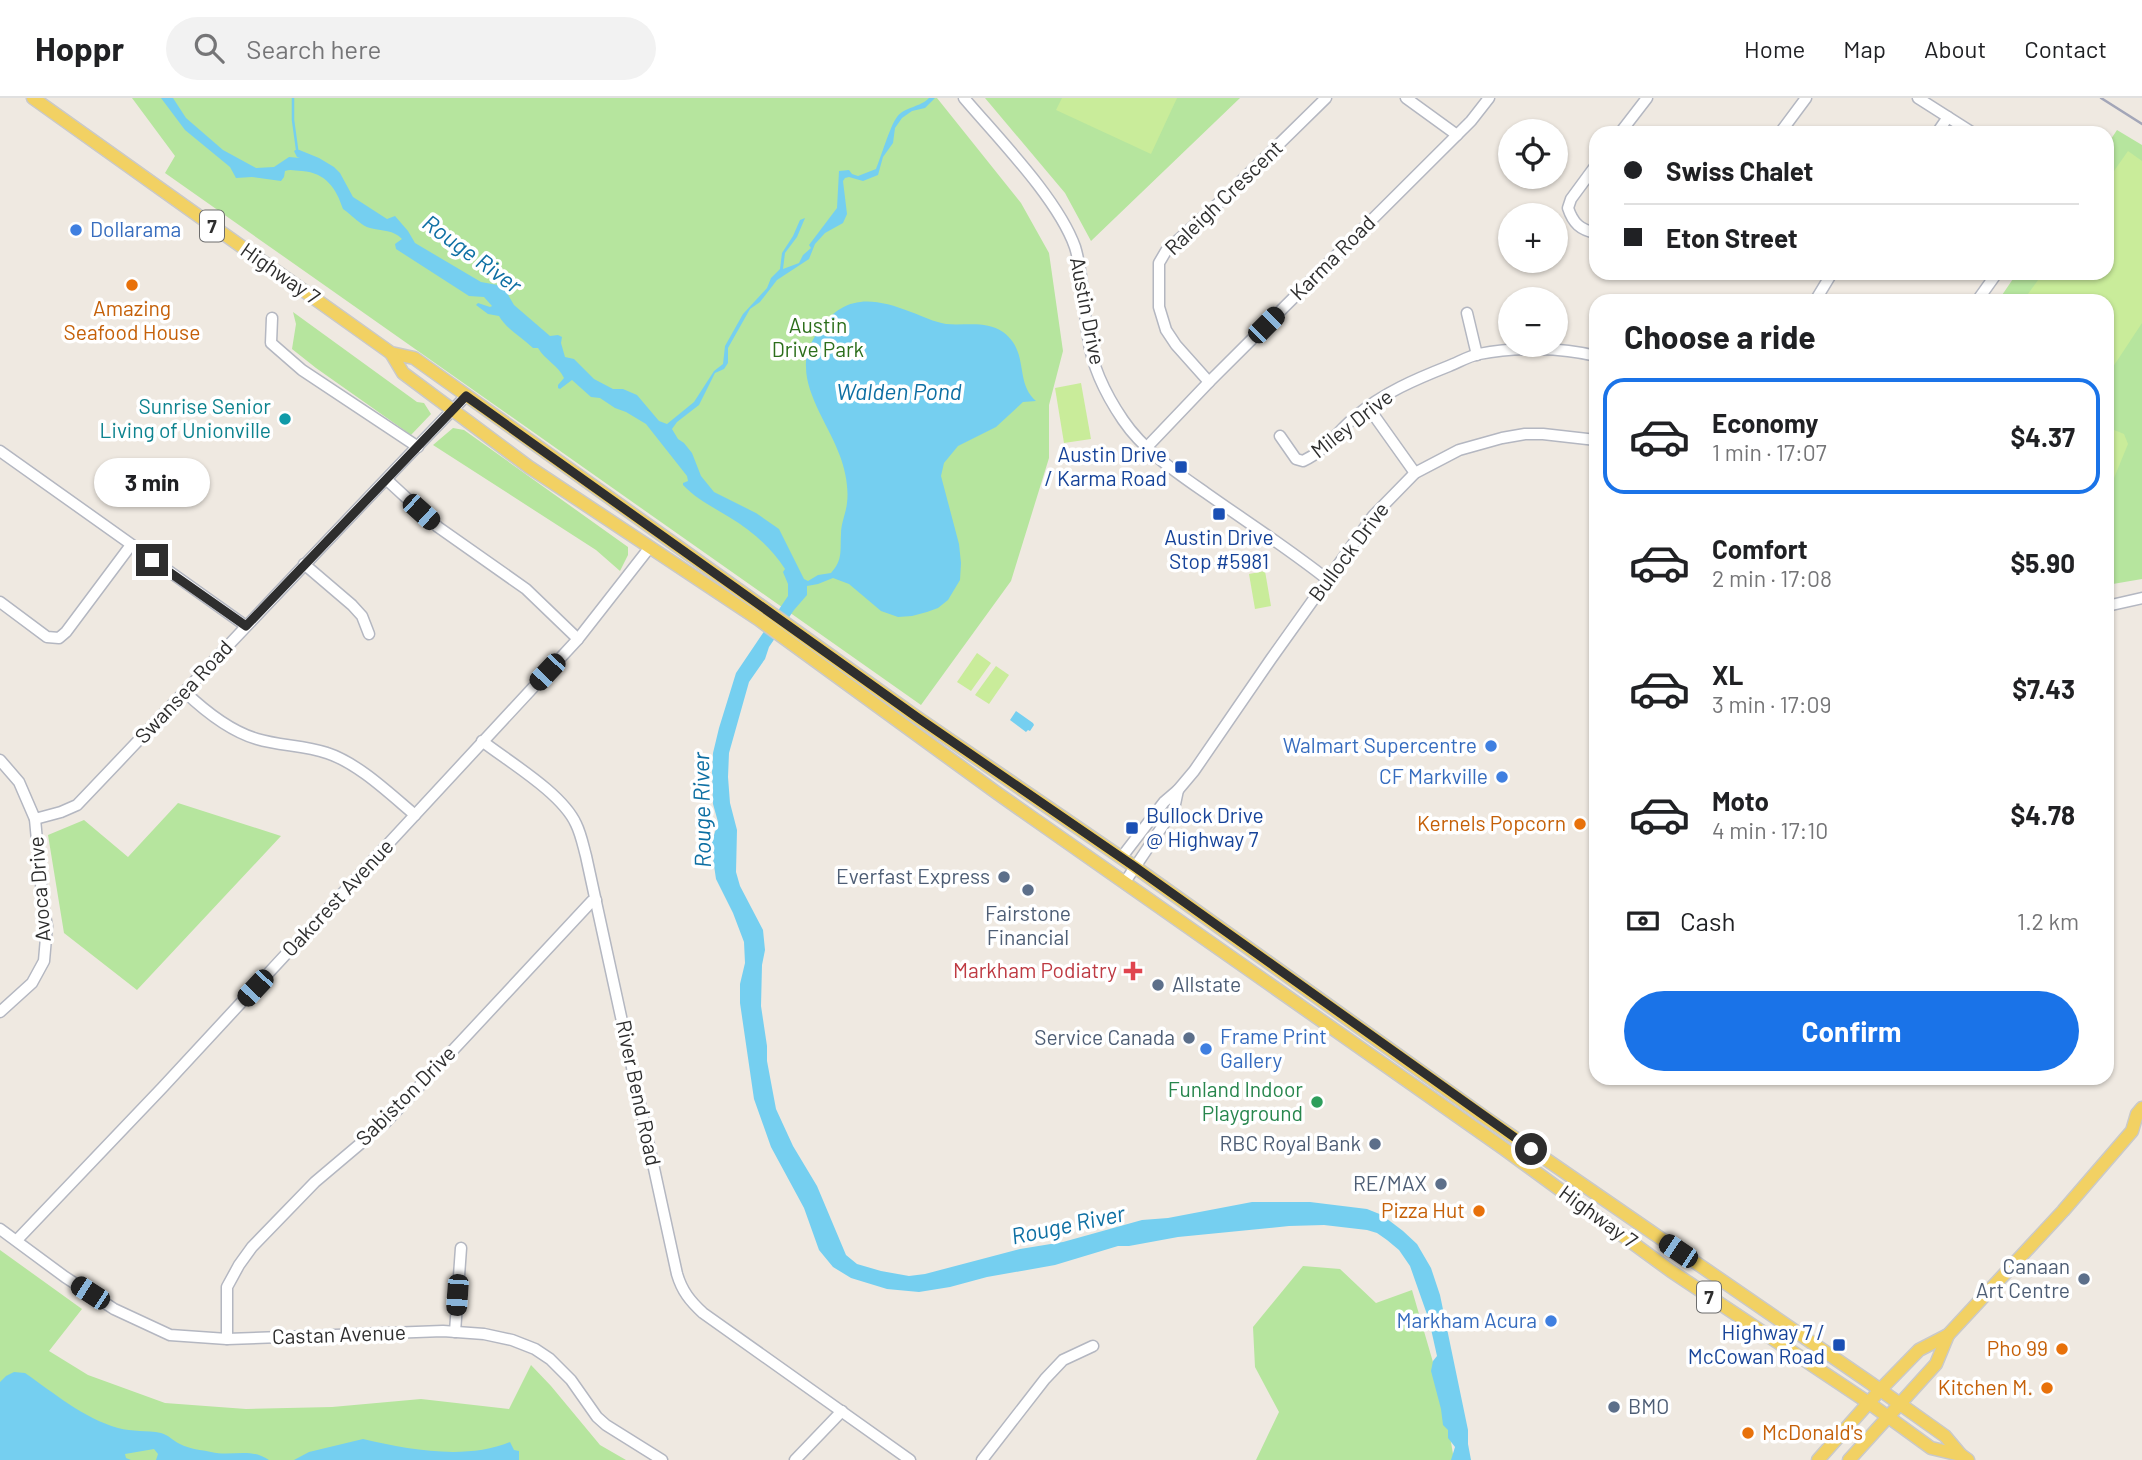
<!DOCTYPE html>
<meta charset="utf-8">
<style>
body{margin:0;font-family:Barlow,sans-serif;background:#f2f2f2;color:#202124;height:100vh;display:flex;flex-direction:column;font-size:26px;white-space:nowrap}
*{box-sizing:border-box;margin:0}
p{font-size:23px;color:#757577}
.icon{flex:none;width:38px;height:38px;fill:none;stroke:currentColor;stroke-width:2;stroke-linecap:round;stroke-linejoin:round}
.map{position:relative;flex:1;overflow:hidden}
.details{position:absolute;left:1589px;top:196px;width:525px;height:791px;display:flex;flex-direction:column;background:#fff;border-radius:21px;box-shadow:0 2px 5px #0004}
.details>*{flex:none}
.top-card{position:absolute;left:1589px;top:28px;width:525px;height:154px;border-radius:21px;box-shadow:0 2px 5px #0004;display:grid;align-content:center;height:154px;padding:0 35px;background:#fff}
.fabs{position:absolute;left:1498px;top:21px;display:grid;gap:14px}
.fabs a{display:grid;place-items:center;width:70px;height:70px;border-radius:50%;background:#fff;box-shadow:0 2px 5px #0004;font-size:35px}
.end{position:absolute;width:32px;height:32px;margin:-16px;border:9px solid #2e2e2e;background:#fff;box-shadow:0 0 0 4px #fff}
.from{border-radius:50%}
.bubble{position:absolute;height:49px;border-radius:24px;background:#fff;box-shadow:0 2px 5px #0004;font-size:23px;font-weight:700;line-height:49px;text-align:center}
.car{position:absolute;width:21px;height:42px;margin:-21px -10px;border-radius:9px;box-shadow:0 0 5px 2px #0007;background:linear-gradient(#222 24%,#8ab4d8 0 40%,#222 0 76%,#8ab4d8 0 86%,#222 0)}
.top-card b{display:flex;align-items:center;gap:24px;height:66px;font-size:26px}
.top-card b+b{border-top:2px solid #e0e0e0}
.top-card i{width:18px;height:18px;background:#202124}
ul{padding:0;list-style:none}
li{display:flex;align-items:center;gap:21px;height:116px;margin:0 14px 10px;padding:0 21px;border:4px solid transparent;border-radius:21px}
li div{flex:1}
li b{display:block;font-size:26px}
li em{font-style:normal;font-weight:700}
li.selected{border-color:#1a73e8}
li>.icon{width:63px;height:63px;stroke-width:1.5}
h2{padding:0 35px;font-size:32px;line-height:84px}
.pay{display:flex;align-items:center;gap:18px;height:77px;padding:0 35px;font-size:26px}
.pay p{margin-inline-start:auto}
.primary-button{display:flex;gap:14px;margin-top:auto;padding:14px 35px}
.primary-button a{flex:1;height:80px;border-radius:42px;background:#1a73e8;color:#fff;font-size:28px;font-weight:700;line-height:80px;text-align:center}
header{display:flex;align-items:center;gap:42px;box-sizing:border-box;height:98px;padding:0 35px;background:#fff;border-bottom:2px solid #e0e0e0}
header strong{font-size:33px}
nav{display:flex;gap:38px;margin-inline-start:auto;font-size:24px}
.search{width:490px;height:63px;background:#f2f2f2;display:flex;align-items:center;gap:18px;box-sizing:border-box;padding:0 24px;border-radius:38px;color:#757577;font-size:26px}
.map>svg:first-child{display:block}
.green{fill:#b6e59e}
.pitch{fill:#c9ec9a}
.water{fill:#75cff0}
.lines{fill:none;stroke-linecap:round;stroke-linejoin:round}
.stream{stroke:#75cff0;stroke-width:2.5}
.minor-casing{stroke:#b4b7c1;stroke-width:13}
.major-casing{stroke:#c9c9c9;stroke-width:15}
.minor{stroke:#fff;stroke-width:10}
.major{stroke:#f2d163;stroke-width:12}
.rail{stroke:#a3a6b8;stroke-width:2.5}
.route{stroke:#2e2e2e;stroke-width:9}
.shop-dot{fill:#3f7fe0;stroke:#fff;stroke-width:2.5}
.food-dot{fill:#e8710a;stroke:#fff;stroke-width:2.5}
.culture-dot{fill:#0f9aa8;stroke:#fff;stroke-width:2.5}
.transit-dot{fill:#1a4fb4;stroke:#fff;stroke-width:2.5}
.service-dot{fill:#5c6f8a;stroke:#fff;stroke-width:2.5}
.health-dot{fill:#e0444e;stroke:#fff;stroke-width:2.5}
.leisure-dot{fill:#2e9e5b;stroke:#fff;stroke-width:2.5}
.labels{text-anchor:middle;stroke-width:7;stroke-linejoin:round;paint-order:stroke}
.shield{fill:#fff;stroke:#6d6d6d;stroke-width:2}
.shield-label{font-size:19px;font-weight:bold;fill:#2e2e2e}
.street-label{font-size:21px;fill:#2e2e2e;stroke:#fff}
.shop-label{font-size:21px;fill:#366cbe;stroke:#fff;text-anchor:end}
.food-label{font-size:21px;fill:#c56008;stroke:#fff;text-anchor:end}
.park-label{font-size:21px;fill:#2c6e1b;stroke:#fff}
.culture-label{font-size:21px;fill:#0d838f;stroke:#fff;text-anchor:end}
.transit-label{font-size:21px;fill:#164399;stroke:#fff;text-anchor:end}
.service-label{font-size:21px;fill:#4e5e75;stroke:#fff;text-anchor:end}
.health-label{font-size:21px;fill:#be3a42;stroke:#fff;text-anchor:end}
.leisure-label{font-size:21px;fill:#27864d;stroke:#fff;text-anchor:end}
.water-label{font-size:23px;font-style:italic;fill:#0d6fa3;stroke:#fff}
</style>
<header>
<strong>Hoppr</strong>
<div class="search"><svg class="icon" aria-label="search" viewBox="0 0 24 24"><circle cx="10" cy="10" r="6"/><path d="M15 15l6 6"/></svg>Search here</div>
<nav><a>Home</a><a>Map</a><a>About</a><a>Contact</a></nav>
</header>
<div class="map">
<svg width="2142" height="1362" viewBox="0 0 2142 1362">
<rect width="100%" height="100%" fill="#efe9e1"/>
<g class="green">
<path d="M132,0H937L1021,105L1049,155L1063,253L1049,307V360L1011,483L921,607L165,75L175,58Z"/>
<path d="M985,0H1240L1091,143L1065,95Z"/>
<path d="M2117,32L2142,47V481L2107,487V203H1998L2017,175H2107V47Z"/>
<path d="M293,214L417,304L424,305L431,316L411,337L316,270L292,251L296,226Z"/>
<path d="M453,330L464,332L628,449V457L620,473L596,452L433,347Z"/>
<path d="M178,705L281,738L137,892L64,835L48,737L84,722L128,759Z"/>
<path d="M0,1152L82,1211L49,1253L88,1277L165,1305L246,1311L332,1309L421,1301L509,1311L531,1267L551,1288L600,1347L626,1362H0Z"/>
<path d="M1303,1168L1340,1171L1376,1205L1412,1192L1444,1302L1454,1362H1256L1279,1314L1255,1269L1253,1229Z"/>
</g>
<g class="pitch">
<path d="M1062,0H1177L1151,56L1056,12Z"/>
<path d="M2128,53L2142,63V225L2107,278V203H2023L2043,175H2107V83Z"/>
<path d="M1081,285L1091,341L1064,345L1055,290Z"/>
<path d="M2107,329L2124,336L2128,346L2112,385L2107,384Z"/>
<path d="M1265,473L1271,508L1255,511L1249,476Z"/>
<path d="M977,555L991,565L971,593L957,584Z"/>
<path d="M996,568L1009,577L989,606L975,597Z"/>
</g>
<g class="water">
<path d="M161,0H173L186,20L223,52L256,70L274,69L289,59L300,60L297,59L294,53L297,51L319,60L334,69L340,75L353,99L387,121L395,118L408,133L415,145L481,184L503,188L514,207L550,238L558,237L562,239L561,245L565,259L574,261L594,281L613,291H623L637,297L659,323L667,326L694,304L714,273L723,266L725,248L743,216L767,190L771,180L780,171L782,155L793,138L800,122L805,120L797,139L785,155L783,171L799,165L803,157L811,150L809,147L837,110L839,73L849,72L852,76L858,78L876,71C881,59 890,28 897,19C904,9 921,9 929,0H935L925,10L912,13L902,20L895,30L893,45L883,59L878,77L863,83L849,79L845,80L843,83L847,116L843,125L825,135L815,146L809,161L777,182L760,204L750,211L728,250V265L724,271L715,275L699,307L677,324L672,331L678,341L684,345L692,355L701,378L714,394L756,415L779,431L804,481L808,483L818,477L831,475C843,462 840,453 841,436C841,425 846,415 847,405C849,390 845,371 840,358C830,330 806,298 806,269C805,257 811,243 818,234C843,196 872,199 911,214C922,218 934,224 946,226C965,228 986,222 1003,234C1030,254 1014,284 1036,303L1023,304L996,329L958,348L944,365L941,378L959,446L961,465L960,482L948,502L938,510L927,514L912,518L898,519L881,513L849,486L833,480L818,486L807,488V497L794,512L769,549L765,561L749,584L729,655L728,679L730,705L737,732L736,774L740,788L763,832L765,852L762,867L761,908L767,948V963L776,1011L793,1048L817,1088L846,1157L857,1166L881,1173L909,1178L925,1176L1020,1151L1063,1144L1142,1122L1168,1120L1252,1104H1310L1367,1111L1382,1117L1403,1133L1417,1146L1431,1170L1440,1197L1468,1332V1346L1471,1362H1451L1455,1349L1448,1340V1332L1443,1327L1441,1311L1431,1273L1433,1263L1437,1258L1429,1222L1410,1168L1399,1152L1387,1142L1377,1135L1367,1132L1324,1127L1289,1128L1178,1139L1129,1148H1118L1055,1167L987,1179L950,1189L919,1194L887,1191L851,1180L833,1169L819,1152L804,1110L771,1049L754,1001L740,905V886L745,865L744,844L733,815L716,781L711,747L718,724L713,706L712,674L713,655L719,630L736,575L788,498V486L783,474L785,471C770,448 752,433 729,419C713,409 696,401 683,387V385L688,383L687,378L646,326L626,314L615,310L600,300L591,299L572,282L560,291L558,290V287L564,280C558,267 545,262 538,250H533C522,239 506,231 499,218L488,216L476,207L478,205L490,209L492,208L484,199L469,198L396,151L395,146L402,141C394,132 382,133 370,130C362,129 351,116 343,111C336,90 326,75 302,73C295,73 291,71 285,73L284,79L281,83L252,79L236,80L230,69L185,32Z"/>
<path d="M1016,613L1033,625L1034,627L1030,633L1028,632L1026,634L1010,622Z"/>
<path d="M14,1274L25,1275C54,1295 83,1320 118,1330C132,1334 147,1332 161,1335C169,1337 173,1343 180,1346C189,1351 202,1352 211,1354C232,1359 250,1349 269,1362H156L158,1356L154,1351L125,1356L126,1360L131,1362H0V1284L6,1278Z"/>
<path d="M363,1341C410,1352 466,1362 510,1344L514,1352L519,1353V1362H294L309,1354Z"/>
</g>
<g class="lines">
<path class="stream" d="M293,0V22L297,51"/>
<g class="minor-casing">
<g id="minor">
<path d="M964,0C998,40 1058,101 1075,149C1084,178 1083,209 1088,239C1092,269 1106,297 1123,322C1144,353 1176,374 1206,395C1247,424 1289,451 1328,482"/>
<path d="M1406,0L1457,37"/>
<path d="M1918,0L1973,35"/>
<path d="M1620,35L1647,0"/>
<path d="M1780,35L1806,0"/>
<path d="M1937,35L1948,19"/>
<path d="M1596,67L1571,101L1568,110C1573,125 1580,132 1596,135"/>
<path d="M1815,203L1832,175"/>
<path d="M1977,203L1997,175"/>
<path d="M1467,215L1477,257"/>
<path d="M272,220L271,245L302,272L418,349"/>
<path d="M1209,284L1176,247L1166,232L1159,209V165L1166,153L1223,101L1326,0"/>
<path d="M1368,309L1415,375"/>
<path d="M1280,338L1296,361L1303,363C1325,353 1338,333 1356,318C1383,295 1416,281 1449,268C1459,264 1469,258 1479,256C1516,249 1560,249 1596,258"/>
<path d="M1146,350L1209,284L1471,23L1489,0"/>
<path d="M0,353L246,528"/>
<path d="M387,382L438,429L526,491L578,541"/>
<path d="M304,466L352,507L362,518L369,536"/>
<path d="M0,504L47,539L59,540L66,534L131,447"/>
<path d="M2107,508L2142,500"/>
<path d="M185,594C205,613 230,633 257,641C280,648 304,647 327,655C358,665 390,696 415,717"/>
<path d="M482,643C509,664 562,695 576,726C581,736 583,747 586,758L677,1176C682,1193 690,1203 703,1215L910,1362"/>
<path d="M0,662L19,684L35,721L43,807L47,828L44,863L32,885L0,914"/>
<path d="M35,721L61,714L77,707C207,571 335,433 466,298"/>
<path d="M1121,760L1164,704L1178,692L1194,673L1271,561L1373,418L1415,375L1459,352L1502,340L1525,336H1543L1596,342"/>
<path d="M1125,784L1174,711L1178,692"/>
<path d="M0,1131L65,1179L114,1211L170,1237L227,1241L443,1233L484,1236L512,1242L535,1251L550,1261L571,1282L597,1319L606,1327L662,1362"/>
<path d="M17,1142L162,990L578,541L650,449"/>
<path d="M455,1234L461,1150"/>
<path d="M227,1241V1189L239,1167L252,1149L315,1084L386,1024L592,803L596,802"/>
<path d="M795,1362L842,1313"/>
<path d="M982,1362L1045,1281L1063,1262L1093,1248"/>
</g>
</g>
<g class="major-casing">
<g id="major">
<path d="M33,0L391,255L414,260L918,620L1135,769L1486,1020L1869,1284L1945,1338L1961,1357L1968,1362"/>
<path d="M391,255L403,275L529,369L758,521L997,695L1503,1050L1671,1173L1869,1305L1931,1350L1961,1357"/>
<path d="M1818,1362L1880,1292L1919,1252L1948,1237L2063,1113L2132,1033L2137,1016L2142,1010"/>
<path d="M1849,1362L1936,1266L1948,1237"/>
</g>
</g>
<use href="#minor" class="minor"/>
<use href="#major" class="major"/>
<path class="rail" d="M2101,0L2142,26"/>
</g>
<g class="lines">
<path class="route" d="M152,462L246,528L466,298L918,620L1135,769L1531,1051"/>
</g>
<g class="shop-dot">
<circle cx="76" cy="132" r="7"/>
<circle cx="1491" cy="648" r="7"/>
<circle cx="1502" cy="679" r="7"/>
<circle cx="1206" cy="951" r="7"/>
<circle cx="1551" cy="1223" r="7"/>
</g>
<g class="food-dot">
<circle cx="132" cy="187" r="7"/>
<circle cx="1580" cy="726" r="7"/>
<circle cx="1479" cy="1113" r="7"/>
<circle cx="2062" cy="1251" r="7"/>
<circle cx="2047" cy="1290" r="7"/>
<circle cx="1748" cy="1335" r="7"/>
</g>
<circle class="culture-dot" cx="285" cy="321" r="7"/>
<g class="transit-dot">
<rect x="1174" y="362" width="14" height="14" rx="3.5"/>
<rect x="1212" y="409" width="14" height="14" rx="3.5"/>
<rect x="1125" y="723" width="14" height="14" rx="3.5"/>
<rect x="1832" y="1240" width="14" height="14" rx="3.5"/>
</g>
<g class="service-dot">
<circle cx="1004" cy="779" r="7"/>
<circle cx="1028" cy="792" r="7"/>
<circle cx="1158" cy="887" r="7"/>
<circle cx="1189" cy="940" r="7"/>
<circle cx="1375" cy="1046" r="7"/>
<circle cx="1441" cy="1086" r="7"/>
<circle cx="2084" cy="1181" r="7"/>
<circle cx="1614" cy="1309" r="7"/>
</g>
<path class="health-dot" d="M1129.5 862.5h7v7h7v7h-7v7h-7v-7h-7v-7h7z"/>
<circle class="leisure-dot" cx="1317" cy="1004" r="7"/>
<g class="labels">
<g class="shield">
<rect x="200" y="112.5" width="24" height="31" rx="5"/>
<rect x="1697" y="1183.5" width="24" height="31" rx="5"/>
</g>
<g class="shield-label">
<text x="212" y="135">7</text>
<text x="1709" y="1206">7</text>
</g>
<g class="street-label">
<text transform="translate(1224 100) rotate(-44)" y="7">Raleigh Crescent</text>
<text transform="translate(1333 160) rotate(-45)" y="7">Karma Road</text>
<text transform="translate(280 176) rotate(35)" y="7">Highway 7</text>
<text transform="translate(1087 213) rotate(79)" y="7">Austin Drive</text>
<text transform="translate(1352 326) rotate(-38)" y="7">Miley Drive</text>
<text transform="translate(1349 454) rotate(-53)" y="7">Bullock Drive</text>
<text transform="translate(184 594) rotate(-47)" y="7">Swansea Road</text>
<text transform="translate(40 791) rotate(-94)" y="7">Avoca Drive</text>
<text transform="translate(338 800) rotate(-47)" y="7">Oakcrest Avenue</text>
<text transform="translate(638 995) rotate(78)" y="7">River Bend Road</text>
<text transform="translate(406 998) rotate(-45)" y="7">Sabiston Drive</text>
<text transform="translate(1598 1119) rotate(36)" y="7">Highway 7</text>
<text transform="translate(339 1237) rotate(-2)" y="7">Castan Avenue</text>
</g>
<g class="shop-label">
<text x="90" y="139" text-anchor="start">Dollarama</text>
<text x="1477" y="655">Walmart Supercentre</text>
<text x="1488" y="686">CF Markville</text>
<text x="1220" y="946" text-anchor="start">Frame Print<tspan x="1220" dy="24">Gallery</tspan></text>
<text x="1537" y="1230">Markham Acura</text>
</g>
<g class="food-label">
<text x="132" y="218" text-anchor="middle">Amazing<tspan x="132" dy="24">Seafood House</tspan></text>
<text x="1566" y="733">Kernels Popcorn</text>
<text x="1465" y="1120">Pizza Hut</text>
<text x="2048" y="1258">Pho 99</text>
<text x="2033" y="1297">Kitchen M.</text>
<text x="1762" y="1342" text-anchor="start">McDonald's</text>
</g>
<g class="park-label">
<text x="818" y="235">Austin<tspan x="818" dy="24">Drive Park</tspan></text>
</g>
<g class="culture-label">
<text x="271" y="316">Sunrise Senior<tspan x="271" dy="24">Living of Unionville</tspan></text>
</g>
<g class="transit-label">
<text x="1167" y="364">Austin Drive<tspan x="1167" dy="24">/ Karma Road</tspan></text>
<text x="1219" y="447" text-anchor="middle">Austin Drive<tspan x="1219" dy="24">Stop #5981</tspan></text>
<text x="1146" y="725" text-anchor="start">Bullock Drive<tspan x="1146" dy="24">@ Highway 7</tspan></text>
<text x="1825" y="1242">Highway 7 /<tspan x="1825" dy="24">McCowan Road</tspan></text>
</g>
<g class="service-label">
<text x="990" y="786">Everfast Express</text>
<text x="1028" y="823" text-anchor="middle">Fairstone<tspan x="1028" dy="24">Financial</tspan></text>
<text x="1172" y="894" text-anchor="start">Allstate</text>
<text x="1175" y="947">Service Canada</text>
<text x="1361" y="1053">RBC Royal Bank</text>
<text x="1427" y="1093">RE/MAX</text>
<text x="2070" y="1176">Canaan<tspan x="2070" dy="24">Art Centre</tspan></text>
<text x="1628" y="1316" text-anchor="start">BMO</text>
</g>
<g class="health-label">
<text x="1117" y="880">Markham Podiatry</text>
</g>
<g class="leisure-label">
<text x="1303" y="999">Funland Indoor<tspan x="1303" dy="24">Playground</tspan></text>
</g>
<g class="water-label">
<text transform="translate(472 156) rotate(36)" y="8">Rouge River</text>
<text x="899" y="302">Walden Pond</text>
<text transform="translate(702 712) rotate(-91)" y="8">Rouge River</text>
<text transform="translate(1068 1127) rotate(-12)" y="8">Rouge River</text>
</g>
</g>
</svg>
<div class="fabs">
<a><svg class="icon" aria-label="locate" viewBox="0 0 24 24"><circle cx="12" cy="12" r="6"/><path d="M12 2v4M12 18v4M2 12h4M18 12h4"/></svg></a>
<a>+</a>
<a>−</a>
</div>
<i class="end from" style="left:1531px;top:1051px"></i>
<i class="end" style="left:152px;top:462px"></i>
<div class="bubble" style="left:94px;top:360px;width:116px">3 min</div>
<i class="car" style="left:1266px;top:227px;rotate:45deg"></i>
<i class="car" style="left:421px;top:414px;rotate:132deg"></i>
<i class="car" style="left:547px;top:574px;rotate:223deg"></i>
<i class="car" style="left:255px;top:890px;rotate:223deg"></i>
<i class="car" style="left:1678px;top:1153px;rotate:304deg"></i>
<i class="car" style="left:90px;top:1195px;rotate:303deg"></i>
<i class="car" style="left:457px;top:1197px;rotate:184deg"></i>
<div class="top-card">
<b><i class="from"></i>Swiss Chalet</b>
<b><i></i>Eton Street</b>
</div>
<section class="details">
<h2>Choose a ride</h2>
<ul>
<li class="selected"><svg class="icon" aria-label="car" viewBox="0 0 24 24"><path d="M5 17H2v-5l4-1 3-4h7l3 4 3 1v5h-3M9 17h6M6 11h13"/><circle cx="7" cy="17" r="2"/><circle cx="17" cy="17" r="2"/></svg><div><b>Economy</b><p>1 min · 17:07</p></div><em>$4.37</em></li>
<li><svg class="icon" aria-label="car" viewBox="0 0 24 24"><path d="M5 17H2v-5l4-1 3-4h7l3 4 3 1v5h-3M9 17h6M6 11h13"/><circle cx="7" cy="17" r="2"/><circle cx="17" cy="17" r="2"/></svg><div><b>Comfort</b><p>2 min · 17:08</p></div><em>$5.90</em></li>
<li><svg class="icon" aria-label="car" viewBox="0 0 24 24"><path d="M5 17H2v-5l4-1 3-4h7l3 4 3 1v5h-3M9 17h6M6 11h13"/><circle cx="7" cy="17" r="2"/><circle cx="17" cy="17" r="2"/></svg><div><b>XL</b><p>3 min · 17:09</p></div><em>$7.43</em></li>
<li><svg class="icon" aria-label="car" viewBox="0 0 24 24"><path d="M5 17H2v-5l4-1 3-4h7l3 4 3 1v5h-3M9 17h6M6 11h13"/><circle cx="7" cy="17" r="2"/><circle cx="17" cy="17" r="2"/></svg><div><b>Moto</b><p>4 min · 17:10</p></div><em>$4.78</em></li>
</ul>
<div class="pay"><svg class="icon" aria-label="cash" viewBox="0 0 24 24"><path d="M3 7h18v10H3z"/><circle cx="12" cy="12" r="2"/></svg>Cash<p>1.2 km</p></div>
<div class="primary-button"><a>Confirm</a></div>
</section>
</div>
